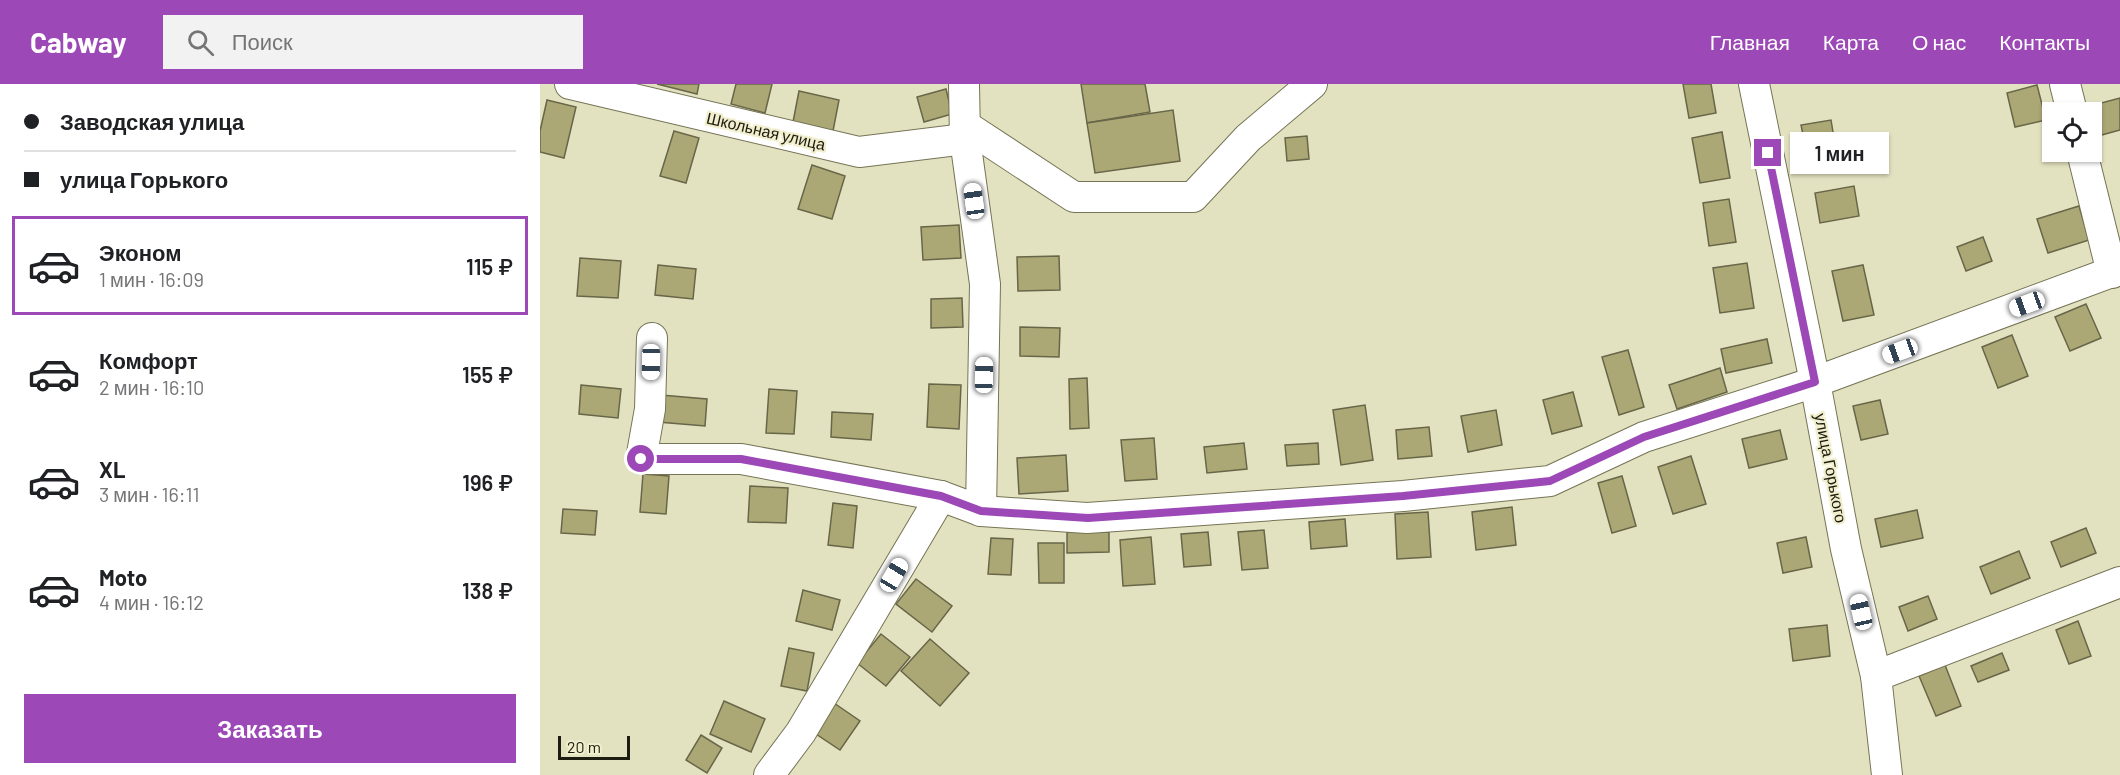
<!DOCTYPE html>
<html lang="ru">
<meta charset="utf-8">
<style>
body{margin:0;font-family:Barlow,sans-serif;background:#f2f2f2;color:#202124;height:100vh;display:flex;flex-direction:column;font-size:22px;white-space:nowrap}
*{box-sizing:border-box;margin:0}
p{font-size:20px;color:#757577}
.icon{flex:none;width:33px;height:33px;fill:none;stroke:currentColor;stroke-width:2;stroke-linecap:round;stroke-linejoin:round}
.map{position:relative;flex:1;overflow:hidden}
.side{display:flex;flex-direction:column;background:#fff;width:540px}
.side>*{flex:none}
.guide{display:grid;align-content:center;height:132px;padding:0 24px;background:#fff}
.controls{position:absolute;left:1502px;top:18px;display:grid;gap:12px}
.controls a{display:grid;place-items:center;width:60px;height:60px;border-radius:0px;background:#fff;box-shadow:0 2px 4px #0004;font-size:30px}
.scale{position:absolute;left:18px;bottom:15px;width:72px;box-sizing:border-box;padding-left:6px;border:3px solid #1d1c10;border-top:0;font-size:16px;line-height:21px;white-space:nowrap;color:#1d1c10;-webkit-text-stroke:4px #f1efcd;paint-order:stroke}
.end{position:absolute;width:27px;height:27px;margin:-14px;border:8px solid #9c48b7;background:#fff;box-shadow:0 0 0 3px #fff}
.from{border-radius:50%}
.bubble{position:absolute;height:42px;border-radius:0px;background:#fff;box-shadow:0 2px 4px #0004;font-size:20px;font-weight:600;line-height:42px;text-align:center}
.car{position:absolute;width:18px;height:36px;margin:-18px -9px;border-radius:8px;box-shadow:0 0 4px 2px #0007;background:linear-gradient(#fff 24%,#345 0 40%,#fff 0 76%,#345 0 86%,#fff 0)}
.guide b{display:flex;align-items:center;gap:21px;height:57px;font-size:22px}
.guide b+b{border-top:2px solid #e0e0e0}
.guide i{width:15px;height:15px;background:#202124}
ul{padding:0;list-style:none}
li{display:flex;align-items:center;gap:18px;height:99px;margin:0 12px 9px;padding:0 12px;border:3px solid transparent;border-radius:0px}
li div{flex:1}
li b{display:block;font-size:22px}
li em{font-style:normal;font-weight:600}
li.selected{border-color:#9c48b7}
li>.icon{width:54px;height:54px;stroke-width:1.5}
.primary-button{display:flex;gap:12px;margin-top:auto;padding:12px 24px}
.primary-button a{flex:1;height:69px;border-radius:0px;background:#9c48b7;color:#fff;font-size:24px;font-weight:600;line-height:69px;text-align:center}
header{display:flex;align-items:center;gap:36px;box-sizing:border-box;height:84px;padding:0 30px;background:#9c48b7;color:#fff}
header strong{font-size:28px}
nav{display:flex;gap:33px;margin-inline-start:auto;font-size:21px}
.search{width:420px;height:54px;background:#f2f2f2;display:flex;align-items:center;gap:15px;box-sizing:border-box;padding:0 21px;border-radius:0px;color:#757577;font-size:22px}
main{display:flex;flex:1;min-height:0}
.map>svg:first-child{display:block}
.building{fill:#aba876;stroke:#686648;stroke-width:1.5}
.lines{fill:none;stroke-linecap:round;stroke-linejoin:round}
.minor-casing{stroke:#757455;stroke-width:32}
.minor{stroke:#fff;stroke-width:30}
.route{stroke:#9c48b7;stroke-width:8}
.labels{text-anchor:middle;stroke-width:4.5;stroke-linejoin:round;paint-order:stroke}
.street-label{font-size:16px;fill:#1d1c10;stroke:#f1efcd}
</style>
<header>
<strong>Cabway</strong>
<div class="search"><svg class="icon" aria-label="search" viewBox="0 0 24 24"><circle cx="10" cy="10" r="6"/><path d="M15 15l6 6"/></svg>Поиск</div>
<nav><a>Главная</a><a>Карта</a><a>О нас</a><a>Контакты</a></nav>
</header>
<main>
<section class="side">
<div class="guide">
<b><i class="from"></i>Заводская улица</b>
<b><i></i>улица Горького</b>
</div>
<ul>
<li class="selected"><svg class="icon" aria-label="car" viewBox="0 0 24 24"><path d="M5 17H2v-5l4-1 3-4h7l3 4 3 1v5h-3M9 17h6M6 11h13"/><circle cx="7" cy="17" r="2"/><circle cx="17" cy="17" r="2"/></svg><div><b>Эконом</b><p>1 мин · 16:09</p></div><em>115 ₽</em></li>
<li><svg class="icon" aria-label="car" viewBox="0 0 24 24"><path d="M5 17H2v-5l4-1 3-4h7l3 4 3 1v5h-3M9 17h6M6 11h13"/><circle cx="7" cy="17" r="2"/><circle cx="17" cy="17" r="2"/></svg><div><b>Комфорт</b><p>2 мин · 16:10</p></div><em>155 ₽</em></li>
<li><svg class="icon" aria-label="car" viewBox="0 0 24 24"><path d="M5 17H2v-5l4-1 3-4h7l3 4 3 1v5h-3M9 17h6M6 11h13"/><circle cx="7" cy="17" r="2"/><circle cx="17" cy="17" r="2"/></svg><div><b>XL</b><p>3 мин · 16:11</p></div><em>196 ₽</em></li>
<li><svg class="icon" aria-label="car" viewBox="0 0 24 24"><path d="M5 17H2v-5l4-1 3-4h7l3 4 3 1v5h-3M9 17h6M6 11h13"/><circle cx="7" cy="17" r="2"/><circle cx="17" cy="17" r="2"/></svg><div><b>Moto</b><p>4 мин · 16:12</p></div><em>138 ₽</em></li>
</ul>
<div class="primary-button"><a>Заказать</a></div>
</section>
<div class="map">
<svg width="1580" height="691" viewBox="0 0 1580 691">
<rect width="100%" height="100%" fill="#e3e2c0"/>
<g class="building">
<path d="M117,0H159L157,10Z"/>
<path d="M196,0H232L225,29L191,20Z"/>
<path d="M541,0H605L610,28L547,39Z"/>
<path d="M1143,0H1171L1176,29L1149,34Z"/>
<path d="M1497,1L1506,36L1475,43L1467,9Z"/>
<path d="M406,5L412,30L384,38L377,13Z"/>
<path d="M259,7L299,16L293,47L253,38Z"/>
<path d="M1580,14V46L1558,52L1550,22Z"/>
<path d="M7,16L36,23L24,74L0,68V47Z"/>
<path d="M633,26L640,77L555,89L547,39Z"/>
<path d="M1291,36L1294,54L1265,60L1261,41Z"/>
<path d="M134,47L159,54L146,99L120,92Z"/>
<path d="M1182,48L1190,94L1160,99L1152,54Z"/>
<path d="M767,52L769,75L747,77L745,54Z"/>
<path d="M272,81L305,92L292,135L258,125Z"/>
<path d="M1314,102L1319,132L1280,139L1275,109Z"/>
<path d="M1189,115L1196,158L1169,162L1163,119Z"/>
<path d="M1539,122L1549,156L1508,169L1497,135Z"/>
<path d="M419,141L421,174L383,176L381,143Z"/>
<path d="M1443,153L1452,177L1426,187L1417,163Z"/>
<path d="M519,172L520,206L478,207L477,173Z"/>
<path d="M40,174L81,177L78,214L37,212Z"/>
<path d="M1207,179L1214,224L1180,229L1173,184Z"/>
<path d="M118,181L156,185L153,215L115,211Z"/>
<path d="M1323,181L1334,231L1303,237L1292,187Z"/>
<path d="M422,214L423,243L391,244V215Z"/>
<path d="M1546,220L1561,254L1530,267L1515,233Z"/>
<path d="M480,243L520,244L519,273L480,272Z"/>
<path d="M1472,251L1488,292L1458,304L1442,263Z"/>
<path d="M1227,255L1232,279L1186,289L1181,265Z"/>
<path d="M1088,266L1104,323L1079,331L1062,273Z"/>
<path d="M1180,284L1187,308L1137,325L1129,301Z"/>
<path d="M547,294L549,344L530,345L529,295Z"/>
<path d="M389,300L421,301L419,345L387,343Z"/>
<path d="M41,301L81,305L78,334L39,330Z"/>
<path d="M229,305L257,307L254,350L226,349Z"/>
<path d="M1033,308L1042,342L1012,350L1003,316Z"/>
<path d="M121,311L167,315L165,342L118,338Z"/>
<path d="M1340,316L1348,350L1321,356L1313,322Z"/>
<path d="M825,321L833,376L801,381L793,326Z"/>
<path d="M956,326L962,361L928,368L921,332Z"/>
<path d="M292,328L333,330L331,356L291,353Z"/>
<path d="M889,343L892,372L858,375L856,346Z"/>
<path d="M1240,346L1247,375L1209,384L1202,355Z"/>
<path d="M614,354L617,395L585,397L581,356Z"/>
<path d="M704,359L707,385L667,389L664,363Z"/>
<path d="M778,359L779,380L747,382L745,361Z"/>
<path d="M526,371L528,407L479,410L477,374Z"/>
<path d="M1151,372L1166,420L1133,430L1118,383Z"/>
<path d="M103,390L129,392L126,430L100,428Z"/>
<path d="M1082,392L1096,442L1072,449L1058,399Z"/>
<path d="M210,402L248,404L246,439L208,438Z"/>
<path d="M293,419L317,422L313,464L288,461Z"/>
<path d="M972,423L976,461L936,466L932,428Z"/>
<path d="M23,425L57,427L55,451L21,449Z"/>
<path d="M1377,426L1383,454L1341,463L1335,435Z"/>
<path d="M888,428L891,473L857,475L855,430Z"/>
<path d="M805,435L807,462L771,465L769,438Z"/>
<path d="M1546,444L1556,469L1521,483L1511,458Z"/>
<path d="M724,446L728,484L702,486L698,448Z"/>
<path d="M527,448H569V468L527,469Z"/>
<path d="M668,448L671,481L644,483L641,450Z"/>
<path d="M611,453L615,500L583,502L580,456Z"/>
<path d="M1266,453L1272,483L1243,489L1237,459Z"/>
<path d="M451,454L473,455L471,491L448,490Z"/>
<path d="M498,459H524V499H499Z"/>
<path d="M1479,467L1490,494L1451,510L1440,483Z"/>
<path d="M376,495L412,522L392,548L356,520Z"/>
<path d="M263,506L300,516L292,546L256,537Z"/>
<path d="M1388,512L1397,535L1368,547L1359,523Z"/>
<path d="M1538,537L1551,572L1529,580L1516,546Z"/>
<path d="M1287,541L1290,572L1253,577L1249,545Z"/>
<path d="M341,550L370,573L346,602L317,579Z"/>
<path d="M390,555L429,589L400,622L361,587Z"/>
<path d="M249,564L274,569L267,607L241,602Z"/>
<path d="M1462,569L1469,586L1438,598L1431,582Z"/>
<path d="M1405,581L1421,622L1396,632L1379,592Z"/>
<path d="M184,617L225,635L211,668L170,650Z"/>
<path d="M294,619L320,637L300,666L273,648Z"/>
<path d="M161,651L182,664L167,689L146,676Z"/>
</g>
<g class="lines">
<g class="minor-casing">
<g id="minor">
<path d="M30,0L319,68L425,55"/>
<path d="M424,0L425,55L445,200L441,427"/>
<path d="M1214,0L1275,298L1306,465L1336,592L1347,691"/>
<path d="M1525,0L1532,28"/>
<path d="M426,42L534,113H653L708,54L772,0"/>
<path d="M1542,68L1572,189"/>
<path d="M112,254L110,325L101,375H201L401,412L441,427L547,434L863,412L1010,397L1104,353L1275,298L1580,185"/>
<path d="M1336,592L1580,498"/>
<path d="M229,691L261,648L401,412"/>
</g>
</g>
<use href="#minor" class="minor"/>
</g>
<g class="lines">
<path class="route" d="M101,375H201L401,412L441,427L548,434L863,412L1010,397L1104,353L1275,298L1228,69"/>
</g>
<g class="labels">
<g class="street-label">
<text transform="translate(226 47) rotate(13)" y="6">Школьная улица</text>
<text transform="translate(1291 384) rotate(79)" y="6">улица Горького</text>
</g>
</g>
</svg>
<div class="controls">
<a><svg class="icon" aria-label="locate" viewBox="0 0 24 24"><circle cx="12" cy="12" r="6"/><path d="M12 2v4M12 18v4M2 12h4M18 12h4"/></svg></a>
</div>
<div class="scale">20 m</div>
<i class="end from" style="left:101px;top:375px"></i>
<i class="end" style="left:1228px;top:69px"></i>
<div class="bubble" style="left:1250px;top:48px;width:99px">1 мин</div>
<i class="car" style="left:434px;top:117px;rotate:352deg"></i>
<i class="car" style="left:1487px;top:220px;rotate:250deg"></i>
<i class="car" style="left:1360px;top:267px;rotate:250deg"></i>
<i class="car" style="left:111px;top:278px;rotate:181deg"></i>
<i class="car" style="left:444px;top:291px;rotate:1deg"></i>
<i class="car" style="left:354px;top:491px;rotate:31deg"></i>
<i class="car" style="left:1321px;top:528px;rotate:347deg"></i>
</div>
</main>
